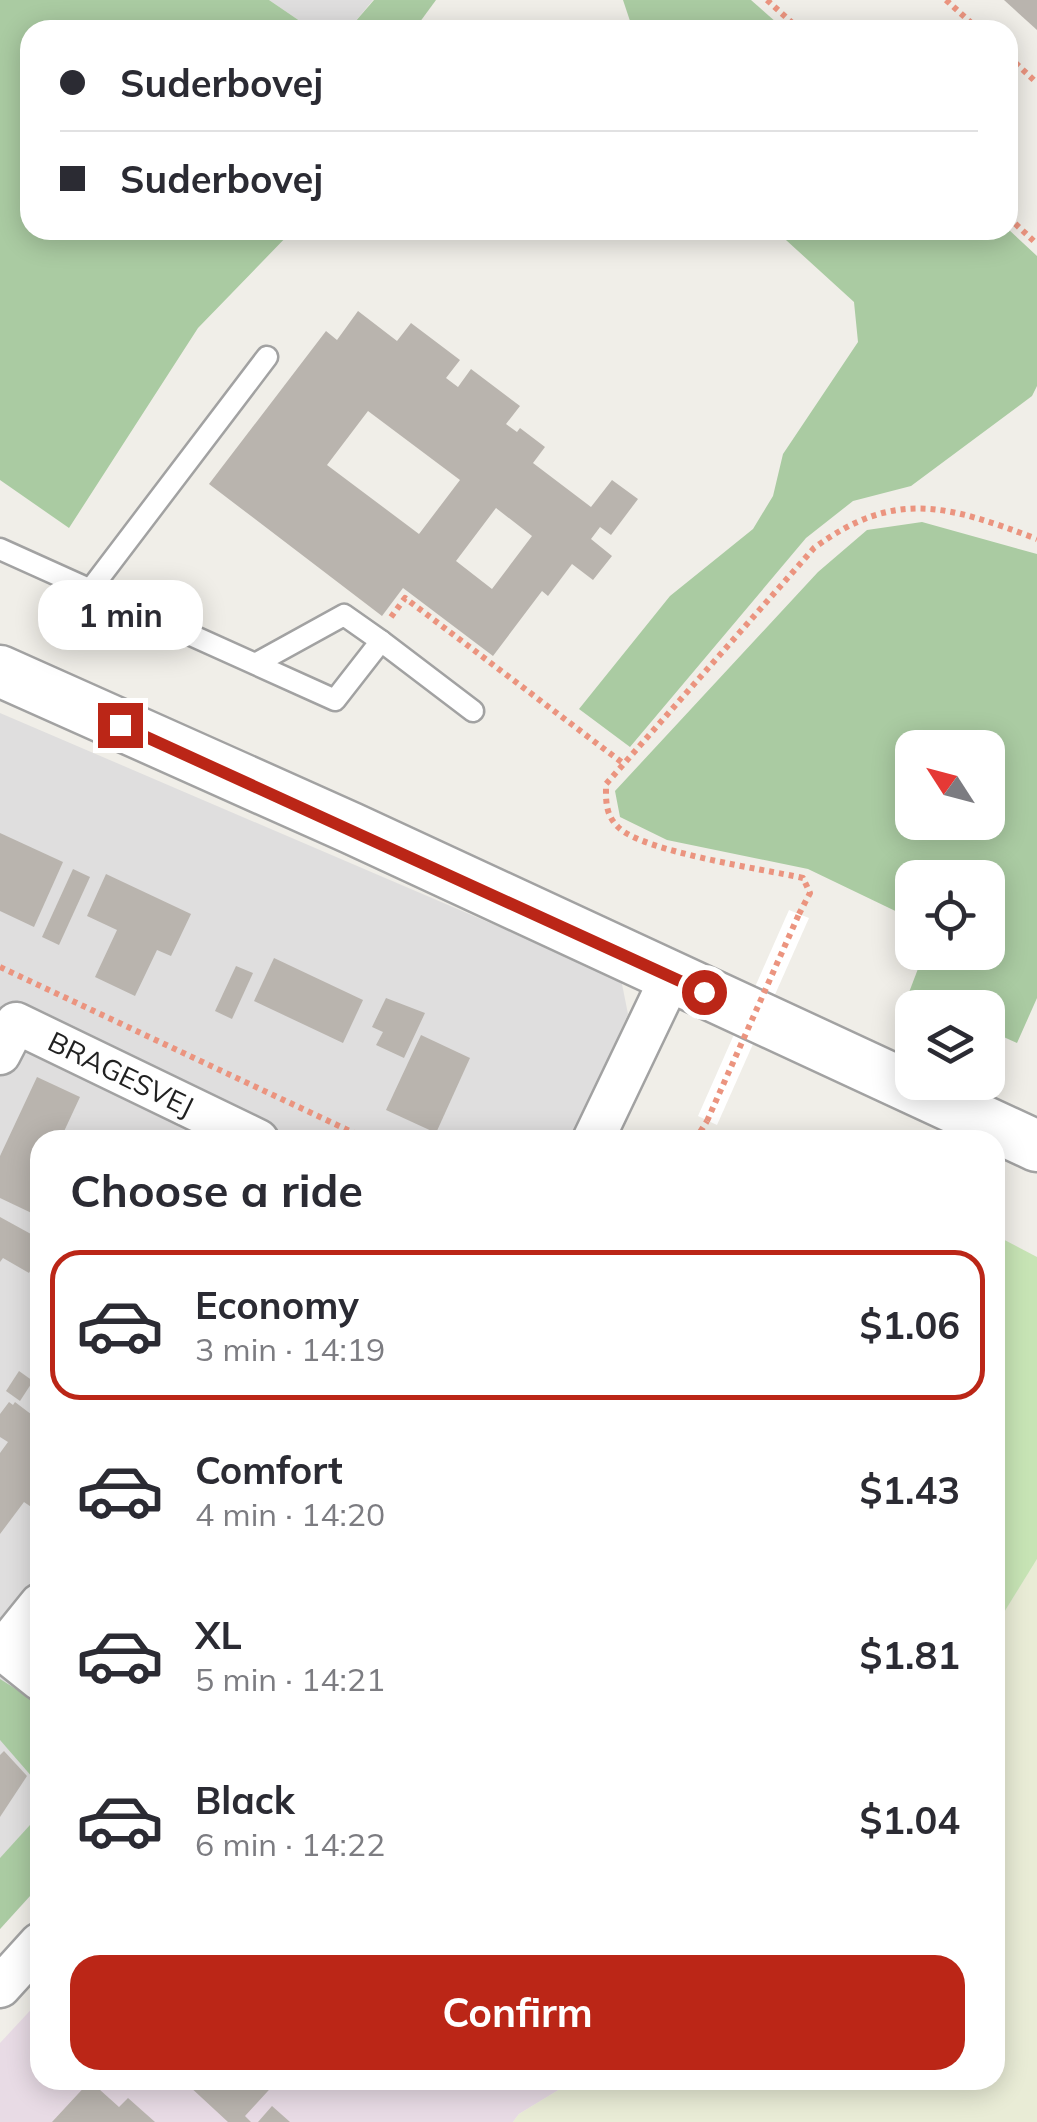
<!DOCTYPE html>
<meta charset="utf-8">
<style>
body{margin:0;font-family:Mulish,sans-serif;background:#f2f2f3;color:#2b2b33;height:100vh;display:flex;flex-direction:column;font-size:38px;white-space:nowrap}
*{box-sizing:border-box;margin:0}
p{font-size:32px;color:#7c7c81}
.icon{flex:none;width:55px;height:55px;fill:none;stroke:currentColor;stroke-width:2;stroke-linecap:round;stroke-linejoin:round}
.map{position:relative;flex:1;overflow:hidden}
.drawer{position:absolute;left:30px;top:1130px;width:975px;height:960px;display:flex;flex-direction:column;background:#fff;border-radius:30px;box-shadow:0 5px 25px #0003}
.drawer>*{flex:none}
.banner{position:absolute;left:20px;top:20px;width:998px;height:220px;border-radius:30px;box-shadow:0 5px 25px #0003;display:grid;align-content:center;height:220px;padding:0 40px;background:#fff}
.needle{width:65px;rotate:306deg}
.tools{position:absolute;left:895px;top:730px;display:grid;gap:20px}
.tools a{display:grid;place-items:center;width:110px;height:110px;border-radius:20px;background:#fff;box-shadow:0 5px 25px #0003;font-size:50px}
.end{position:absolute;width:45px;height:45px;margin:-22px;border:12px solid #bb2617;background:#fff;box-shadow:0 0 0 5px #fff}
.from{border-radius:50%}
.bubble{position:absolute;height:70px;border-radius:30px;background:#fff;box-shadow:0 5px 25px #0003;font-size:32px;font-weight:700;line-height:70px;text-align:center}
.banner b{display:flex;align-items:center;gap:35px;height:95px;font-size:38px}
.banner b+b{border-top:2px solid #e1e1e2}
.banner i{width:25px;height:25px;background:#2b2b33}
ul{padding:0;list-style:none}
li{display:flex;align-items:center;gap:30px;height:150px;margin:0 20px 15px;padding:0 20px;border:5px solid transparent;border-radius:30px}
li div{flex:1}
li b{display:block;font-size:38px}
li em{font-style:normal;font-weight:700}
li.active{border-color:#bb2617}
li>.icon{width:90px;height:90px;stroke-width:1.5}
h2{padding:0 40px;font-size:45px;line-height:120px}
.cta{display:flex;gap:20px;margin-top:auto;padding:20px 40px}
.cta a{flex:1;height:115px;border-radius:30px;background:#bb2617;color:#fff;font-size:40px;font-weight:700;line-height:115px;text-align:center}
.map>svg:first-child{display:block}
.residential{fill:#dfdede}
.industrial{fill:#e8dbe5}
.farmland{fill:#e9ecd6}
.grass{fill:#c7e4b5}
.forest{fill:#aacba2;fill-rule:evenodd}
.pier{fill:#fff}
.building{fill:#b9b4ae;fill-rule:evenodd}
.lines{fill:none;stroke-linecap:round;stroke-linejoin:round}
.service-casing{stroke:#a2a2a2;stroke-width:25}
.minor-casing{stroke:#a2a2a2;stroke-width:45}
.tertiary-casing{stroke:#a2a2a2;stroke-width:55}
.path{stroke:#eb947f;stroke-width:6;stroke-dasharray:5 5;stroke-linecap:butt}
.service{stroke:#fff;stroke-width:20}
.minor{stroke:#fff;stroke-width:40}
.tertiary{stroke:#fff;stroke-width:50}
.path-bridge{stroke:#eb947f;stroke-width:6;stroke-dasharray:5 5;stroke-linecap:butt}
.route{stroke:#bb2617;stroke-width:12}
.labels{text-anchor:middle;stroke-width:8;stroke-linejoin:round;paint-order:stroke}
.street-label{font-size:28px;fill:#212121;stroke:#fff}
</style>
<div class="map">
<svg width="1037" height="2122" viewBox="0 0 1037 2122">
<rect width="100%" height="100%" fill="#f0eee8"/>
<g class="residential">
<path d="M269,0H373L348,30H313Z"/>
<path d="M0,713L621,979L628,1014L571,1140H40V1885L0,1929Z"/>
</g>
<path class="industrial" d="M40,2000V2080H575L519,2114L513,2122H0V2043Z"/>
<path class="farmland" d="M1037,1559V2122H513L519,2114L575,2080H995V1627Z"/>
<path class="grass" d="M995,1235L1037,1257V1559L995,1627Z"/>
<g class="forest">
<path d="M0,0H269L313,30H30V230H293L198,328L69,528L0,480Z"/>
<path d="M374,0H436L414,30H348Z"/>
<path d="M623,0H751L785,30H633Z"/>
<path d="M1008,229L1037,256V386L1032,396L911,486L853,501L806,538L630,747L579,709L670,596L753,529L773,496L783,454L858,342L854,302L775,230Z"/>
<path d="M922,522L1037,554V998L1017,1043L988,1030V1008L937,1007L908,995L924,953L988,952V878H912V919L808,869L667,840L620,817L615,791L818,572L867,530ZM912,748H988V822H912Z"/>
<path d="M0,1679L40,1704V1786L0,1740Z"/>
<path d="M40,1814V1885L0,1929V1858Z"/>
</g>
<path class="pier" d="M789,910L809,918L717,1125L698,1116Z"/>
<g class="building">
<path d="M1004,0H1037V30Z"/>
<path d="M358,311L397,341L411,323L460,360L446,378L458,387L471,369L520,406L506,424L517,432L520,428L545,447L533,463L591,507L612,480L638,499L611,535L600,527L591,539L612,556L593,580L572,564L548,596L542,591L493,656L403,588L382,616L209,484L326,331L337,340ZM368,411L460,480L419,534L327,465ZM496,508L532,536L492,589L456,561Z"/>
<path d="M0,833L63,862L34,927L0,911Z"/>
<path d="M73,869L90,877L59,945L42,937Z"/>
<path d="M106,874L191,914L171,956L157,950L135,996L95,977L117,930L87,916Z"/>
<path d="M274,958L363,1000L343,1043L254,1001Z"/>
<path d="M236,966L253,973L232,1019L215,1011Z"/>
<path d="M386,998L425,1013L404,1058L376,1045L383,1032L372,1027Z"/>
<path d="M421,1035L470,1058L436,1133L386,1110Z"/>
<path d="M37,1077L80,1097L60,1140H40V1182L36,1191L40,1193V1217L0,1198V1156Z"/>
<path d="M0,1217L40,1239V1253L29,1273L3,1258L0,1262Z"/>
<path d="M19,1371L33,1381L20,1401L6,1391Z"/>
<path d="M9,1402L13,1405L15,1402L40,1421V1513L24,1502L0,1534V1453L8,1442L0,1437V1414Z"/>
<path d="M4,1751L27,1776L0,1817V1755Z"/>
<path d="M193,2080H278L245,2116L251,2122H228L188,2085Z"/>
<path d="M90,2081L119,2107L128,2098L155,2122H52Z"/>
<path d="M272,2106L290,2122H258Z"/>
</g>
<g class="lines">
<g class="service-casing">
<g id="service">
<path d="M0,549L335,700L381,641L344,615L255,664"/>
<path d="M90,590L267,357"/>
<path d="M381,641L473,711"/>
</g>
</g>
<g class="minor-casing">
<g id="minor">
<path d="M0,1054L16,1023L258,1140"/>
<path d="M593,1140L671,977"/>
<path d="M0,1648L40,1680"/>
<path d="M3,1650L40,1604"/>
<path d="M0,1987L40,1943"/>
</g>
</g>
<g class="tertiary-casing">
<path id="tertiary" d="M0,671L351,828L1037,1146"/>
</g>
<g class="path">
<path d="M767,0L800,30"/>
<path d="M946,0L979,30"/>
<path d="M1008,56L1037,83"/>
<path d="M1008,217L1037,244"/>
<path d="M391,617L405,598L624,764"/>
<path d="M799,914L810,893L803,878C763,869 643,852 618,827C605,814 606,801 606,784L814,548C895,488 949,506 1037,539"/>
<path d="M0,967L369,1140"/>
<path d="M695,1140L707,1121"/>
</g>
<use href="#service" class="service"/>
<use href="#minor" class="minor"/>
<use href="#tertiary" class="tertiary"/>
<path class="path-bridge" d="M707,1121L799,914"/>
</g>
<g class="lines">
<path class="route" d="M120,725L704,992"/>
</g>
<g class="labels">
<g class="street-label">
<text transform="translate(121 1074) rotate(26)" y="10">BRAGESVEJ</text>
</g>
</g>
</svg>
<div class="tools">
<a><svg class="needle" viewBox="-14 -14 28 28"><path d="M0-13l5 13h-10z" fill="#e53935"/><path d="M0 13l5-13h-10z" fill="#7c7c81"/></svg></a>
<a><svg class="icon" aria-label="locate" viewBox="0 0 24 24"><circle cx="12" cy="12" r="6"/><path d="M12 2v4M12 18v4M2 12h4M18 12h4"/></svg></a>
<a><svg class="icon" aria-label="layers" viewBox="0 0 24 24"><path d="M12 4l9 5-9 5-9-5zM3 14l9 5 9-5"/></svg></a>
</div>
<i class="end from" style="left:704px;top:992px"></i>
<i class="end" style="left:120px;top:725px"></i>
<div class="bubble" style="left:38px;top:580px;width:165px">1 min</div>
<div class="banner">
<b><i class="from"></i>Suderbovej</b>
<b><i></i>Suderbovej</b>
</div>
<section class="drawer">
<h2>Choose a ride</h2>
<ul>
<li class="active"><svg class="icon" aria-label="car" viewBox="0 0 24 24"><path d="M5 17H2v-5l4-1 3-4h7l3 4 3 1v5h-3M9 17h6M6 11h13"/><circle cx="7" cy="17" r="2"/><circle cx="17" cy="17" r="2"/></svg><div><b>Economy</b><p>3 min · 14:19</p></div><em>$1.06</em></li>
<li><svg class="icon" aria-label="car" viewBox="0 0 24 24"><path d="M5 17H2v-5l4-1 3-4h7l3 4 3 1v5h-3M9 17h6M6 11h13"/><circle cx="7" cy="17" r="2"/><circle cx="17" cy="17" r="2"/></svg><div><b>Comfort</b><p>4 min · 14:20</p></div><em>$1.43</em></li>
<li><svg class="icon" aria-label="car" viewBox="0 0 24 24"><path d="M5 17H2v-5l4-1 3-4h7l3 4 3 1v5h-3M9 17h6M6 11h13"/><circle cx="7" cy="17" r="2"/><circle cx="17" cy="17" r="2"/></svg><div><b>XL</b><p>5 min · 14:21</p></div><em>$1.81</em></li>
<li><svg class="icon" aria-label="car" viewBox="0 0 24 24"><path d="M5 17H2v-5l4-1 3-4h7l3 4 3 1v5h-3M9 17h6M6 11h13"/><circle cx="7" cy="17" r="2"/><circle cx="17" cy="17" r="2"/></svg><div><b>Black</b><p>6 min · 14:22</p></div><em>$1.04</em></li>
</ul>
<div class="cta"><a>Confirm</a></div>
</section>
</div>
